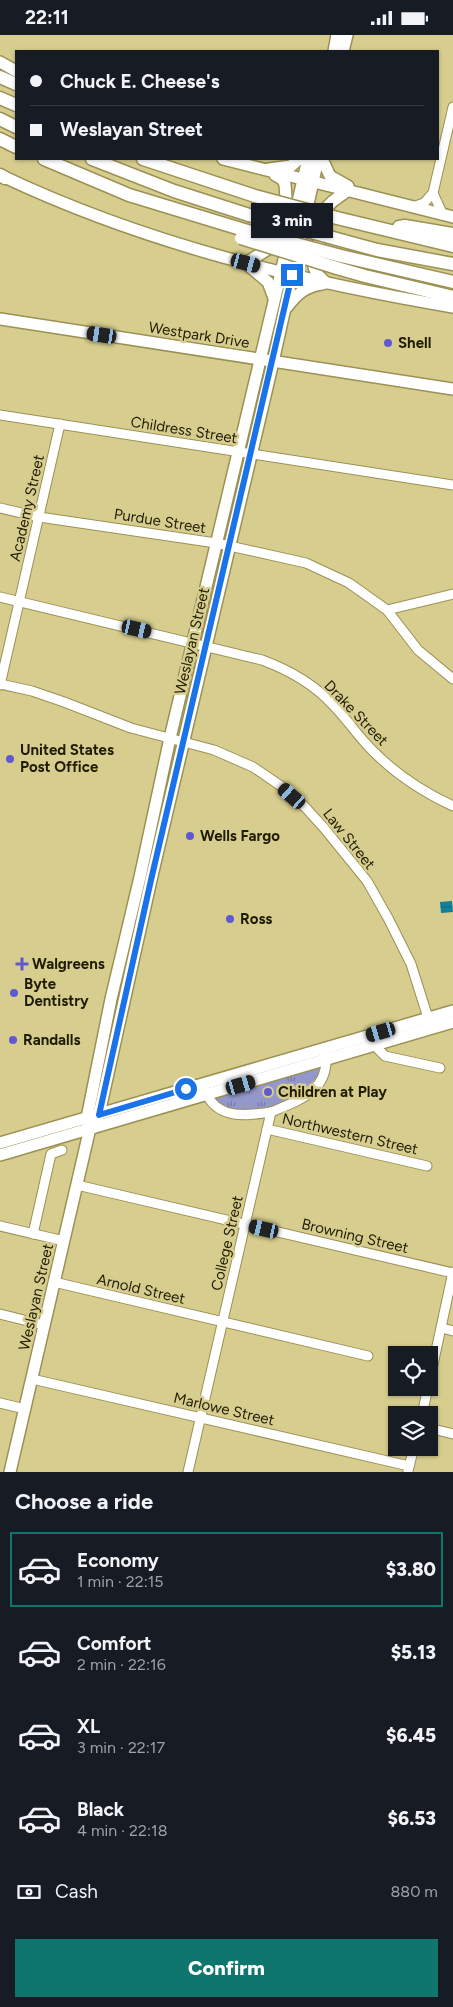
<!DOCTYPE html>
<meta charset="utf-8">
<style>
body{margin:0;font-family:Figtree,sans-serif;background:#242831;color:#f1f3f6;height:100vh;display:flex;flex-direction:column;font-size:19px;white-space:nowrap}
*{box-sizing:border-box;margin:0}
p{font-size:16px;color:#9ea1a6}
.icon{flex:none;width:28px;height:28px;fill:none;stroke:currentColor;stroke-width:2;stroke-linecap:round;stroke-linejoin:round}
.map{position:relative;height:1437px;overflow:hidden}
.panel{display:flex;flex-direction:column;background:#171b24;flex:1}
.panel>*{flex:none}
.hud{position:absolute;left:15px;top:15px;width:424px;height:110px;border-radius:0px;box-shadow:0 1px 4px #0004;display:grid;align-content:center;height:110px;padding:0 15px;background:#171b24}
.controls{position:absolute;left:388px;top:1311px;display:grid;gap:10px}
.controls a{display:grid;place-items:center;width:50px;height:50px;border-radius:0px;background:#171b24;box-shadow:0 1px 4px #0004;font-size:25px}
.end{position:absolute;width:22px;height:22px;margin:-11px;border:6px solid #1a73e8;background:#fff;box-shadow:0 0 0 2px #fff}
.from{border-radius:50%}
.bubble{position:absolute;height:35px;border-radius:0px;background:#171b24;box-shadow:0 1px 4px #0004;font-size:16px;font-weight:800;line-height:35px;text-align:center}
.car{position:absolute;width:15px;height:30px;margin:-15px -8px;border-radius:6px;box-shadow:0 0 4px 1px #0007;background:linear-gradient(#222 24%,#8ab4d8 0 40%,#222 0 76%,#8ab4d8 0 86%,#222 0)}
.hud b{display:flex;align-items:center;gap:18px;height:48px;font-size:19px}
.hud b+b{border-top:1px solid #363941}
.hud i{width:12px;height:12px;background:#f1f3f6}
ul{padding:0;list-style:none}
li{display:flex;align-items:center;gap:15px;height:75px;margin:0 10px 8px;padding:0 5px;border:2px solid transparent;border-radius:0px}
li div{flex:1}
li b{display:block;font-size:19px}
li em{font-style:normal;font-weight:800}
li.selected{border-color:#0f766e}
li>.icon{width:45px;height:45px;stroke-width:1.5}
h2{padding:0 15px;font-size:22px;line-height:60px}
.pay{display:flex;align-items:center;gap:12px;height:55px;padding:0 15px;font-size:19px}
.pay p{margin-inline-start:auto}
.action{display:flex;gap:10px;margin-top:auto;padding:10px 15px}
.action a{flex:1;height:58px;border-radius:0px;background:#0f766e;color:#fff;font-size:20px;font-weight:800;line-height:58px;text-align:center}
.status{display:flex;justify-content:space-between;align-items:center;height:35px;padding:0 25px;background:#171b24;direction:ltr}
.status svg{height:14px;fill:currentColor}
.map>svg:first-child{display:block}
.grass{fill:url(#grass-tufts)}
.water{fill:url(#water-rules)}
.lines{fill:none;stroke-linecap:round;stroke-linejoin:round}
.minor-casing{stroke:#9b9154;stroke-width:11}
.major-casing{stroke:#9b9154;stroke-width:14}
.highway-casing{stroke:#9b9154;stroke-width:15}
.minor{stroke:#fff;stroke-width:9}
.major{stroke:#fff;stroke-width:11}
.highway{stroke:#fff;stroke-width:12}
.highway-bridge-casing{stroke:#9b9154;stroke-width:15;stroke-linecap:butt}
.highway-bridge{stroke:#fff;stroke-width:12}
.route{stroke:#1a73e8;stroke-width:6}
.poi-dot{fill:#5f59d1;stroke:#d6cd8e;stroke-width:2}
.labels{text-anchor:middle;stroke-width:5;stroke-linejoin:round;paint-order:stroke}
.street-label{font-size:15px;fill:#201c04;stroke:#d6cd8e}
.poi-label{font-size:15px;font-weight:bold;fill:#201c04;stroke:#d6cd8e;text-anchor:start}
</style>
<div class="status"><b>22:11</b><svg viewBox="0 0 49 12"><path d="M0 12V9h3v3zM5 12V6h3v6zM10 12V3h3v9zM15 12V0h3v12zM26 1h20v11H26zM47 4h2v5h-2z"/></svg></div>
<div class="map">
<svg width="453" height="1437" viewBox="0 0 453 1437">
<defs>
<pattern id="grass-tufts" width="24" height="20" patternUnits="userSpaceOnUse" patternTransform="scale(1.25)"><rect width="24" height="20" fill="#9397cb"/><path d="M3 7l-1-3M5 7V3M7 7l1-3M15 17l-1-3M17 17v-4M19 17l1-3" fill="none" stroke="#787aa3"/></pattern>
<pattern id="water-rules" width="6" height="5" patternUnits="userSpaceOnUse" patternTransform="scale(1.25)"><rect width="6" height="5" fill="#11819d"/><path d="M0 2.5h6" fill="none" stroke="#10697e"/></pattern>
</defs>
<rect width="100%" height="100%" fill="#d6cd8e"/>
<path class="grass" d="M313,1032L319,1033L320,1038C300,1067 243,1090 214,1064L215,1061Z"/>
<path class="water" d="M452,866L453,877L441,878L440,867Z"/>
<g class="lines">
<g class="minor-casing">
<g id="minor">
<path d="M433,158L443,180"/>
<path d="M413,172L424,168L433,158L453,72"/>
<path d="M0,380L453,450"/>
<path d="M0,473L39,482L216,508L306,528L349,548L387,575L418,615L453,644"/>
<path d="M0,562L262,625C289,635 314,649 333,670C347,684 357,700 371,714C394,738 423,757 453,771"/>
<path d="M387,575L453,559"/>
<path d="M0,649L32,656L64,667L131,693L214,715L253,732L281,751L305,772L324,793L367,846L388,883L411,929L430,989"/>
<path d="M0,650L60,389"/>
<path d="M370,1006L385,1021L440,1033"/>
<path d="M204,1053C215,1085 244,1081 271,1077"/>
<path d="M267,1094L427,1131"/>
<path d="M77,1150L453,1238"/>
<path d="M0,1191L64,1206"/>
<path d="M33,1199L51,1119L62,1115"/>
<path d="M54,1247L368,1321"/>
<path d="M0,1279L44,1290"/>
<path d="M442,1293L453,1296"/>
<path d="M32,1344L409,1431"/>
<path d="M429,1348L453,1237"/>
<path d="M0,1368L25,1374"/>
<path d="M422,1380L428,1352"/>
<path d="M429,1393L453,1399"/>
<path d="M408,1436L414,1412"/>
<path d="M188,1437L271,1077C300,1065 329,1056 326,1019"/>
</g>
</g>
<g class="major-casing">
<g id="major">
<path d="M334,16L337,0"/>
<path d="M343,16L347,0"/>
<path d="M0,27L16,36"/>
<path d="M223,124L453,182"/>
<path d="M322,124L330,141L348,151"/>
<path d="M269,134L291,131L299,124"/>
<path d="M0,140C143,208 298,246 453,272"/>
<path d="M246,228L268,214L286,163L285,149L282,144L275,140"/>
<path d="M249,231L268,247L274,263"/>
<path d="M326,248L317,239L314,232L326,173L333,166L347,156"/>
<path d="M287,272C297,259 306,251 322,249"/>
<path d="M0,284L453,354"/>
<path d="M90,1093L87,1083L111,964L140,842L170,703L308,124"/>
<path d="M0,1108L453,976"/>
<path d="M0,1120L453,987"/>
<path d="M10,1437L90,1093L99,1079L151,845L273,327L318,124"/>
</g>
</g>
<g class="highway-casing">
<g id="highway">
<path d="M0,42L16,49"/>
<path d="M0,63L16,70"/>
<path d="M0,84L16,92"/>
<path d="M0,104L16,112"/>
<path d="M44,124L129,160L244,195"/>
<path d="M92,124L174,156L249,180"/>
<path d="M143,124L255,161"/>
<path d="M0,140L5,143"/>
<path d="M337,183L453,211"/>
<path d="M399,192L405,191L453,199"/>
<path d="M344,206L377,215L453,229"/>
<path d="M341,221L453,247"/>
<path d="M337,233L365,241L453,262"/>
</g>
</g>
<use href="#minor" class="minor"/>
<use href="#major" class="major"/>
<use href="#highway" class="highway"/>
<g class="highway-bridge-casing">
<g id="highway-bridge">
<path d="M255,161L337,183"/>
<path d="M249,180L344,206"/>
<path d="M244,195L341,221"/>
<path d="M241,203L337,233"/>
</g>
</g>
<use href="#highway-bridge" class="highway-bridge"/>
</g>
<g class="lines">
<path class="route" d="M186,1054L99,1080L151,845L292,240"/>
</g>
<g class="poi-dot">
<circle cx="388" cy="308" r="5"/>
<circle cx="10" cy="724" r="5"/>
<circle cx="190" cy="801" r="5"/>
<circle cx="230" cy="884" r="5"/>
<path d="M19.5 921.5h5v5h5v5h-5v5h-5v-5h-5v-5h5z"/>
<circle cx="14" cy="958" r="5"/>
<circle cx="13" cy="1005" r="5"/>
<circle cx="268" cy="1057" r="5"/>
</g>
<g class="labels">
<g class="street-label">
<text transform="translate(199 300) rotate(9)" y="5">Westpark Drive</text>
<text transform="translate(184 395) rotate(9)" y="5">Childress Street</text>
<text transform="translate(27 473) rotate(-77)" y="5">Academy Street</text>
<text transform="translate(160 486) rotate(9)" y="5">Purdue Street</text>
<text transform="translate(192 606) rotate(-77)" y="5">Weslayan Street</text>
<text transform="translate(356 678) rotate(46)" y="5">Drake Street</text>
<text transform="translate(349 804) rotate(51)" y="5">Law Street</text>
<text transform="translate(350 1099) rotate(13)" y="5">Northwestern Street</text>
<text transform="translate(355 1201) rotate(13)" y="5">Browning Street</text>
<text transform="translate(227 1208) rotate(-77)" y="5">College Street</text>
<text transform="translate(141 1254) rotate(13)" y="5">Arnold Street</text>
<text transform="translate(36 1262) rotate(-77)" y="5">Weslayan Street</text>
<text transform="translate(224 1374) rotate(13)" y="5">Marlowe Street</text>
</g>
<g class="poi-label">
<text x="398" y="313">Shell</text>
<text x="20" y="720">United States<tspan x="20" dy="17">Post Office</tspan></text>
<text x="200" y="806">Wells Fargo</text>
<text x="240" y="889">Ross</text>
<text x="32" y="934">Walgreens</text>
<text x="24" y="954">Byte<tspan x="24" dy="17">Dentistry</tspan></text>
<text x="23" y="1010">Randalls</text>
<text x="278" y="1062">Children at Play</text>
</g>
</g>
</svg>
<div class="controls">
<a><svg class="icon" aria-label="locate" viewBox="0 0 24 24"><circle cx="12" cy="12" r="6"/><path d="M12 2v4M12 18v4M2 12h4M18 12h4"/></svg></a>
<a><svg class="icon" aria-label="layers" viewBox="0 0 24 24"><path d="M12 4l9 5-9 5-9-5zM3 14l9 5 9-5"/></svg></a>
</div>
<i class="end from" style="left:186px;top:1054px"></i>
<i class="end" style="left:292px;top:240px"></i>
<div class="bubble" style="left:251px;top:168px;width:82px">3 min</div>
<i class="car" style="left:246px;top:228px;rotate:105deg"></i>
<i class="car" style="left:102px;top:300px;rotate:279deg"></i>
<i class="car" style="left:137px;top:594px;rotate:103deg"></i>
<i class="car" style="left:292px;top:761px;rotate:311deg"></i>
<i class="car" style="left:381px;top:997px;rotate:254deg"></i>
<i class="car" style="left:241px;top:1050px;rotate:74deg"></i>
<i class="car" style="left:264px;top:1194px;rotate:283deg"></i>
<div class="hud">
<b><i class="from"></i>Chuck E. Cheese's</b>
<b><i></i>Weslayan Street</b>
</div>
</div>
<section class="panel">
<h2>Choose a ride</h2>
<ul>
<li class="selected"><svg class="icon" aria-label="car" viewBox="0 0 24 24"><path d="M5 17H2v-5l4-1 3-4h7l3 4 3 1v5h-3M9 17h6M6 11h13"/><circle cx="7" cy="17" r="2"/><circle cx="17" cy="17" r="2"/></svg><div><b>Economy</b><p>1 min · 22:15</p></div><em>$3.80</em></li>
<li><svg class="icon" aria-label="car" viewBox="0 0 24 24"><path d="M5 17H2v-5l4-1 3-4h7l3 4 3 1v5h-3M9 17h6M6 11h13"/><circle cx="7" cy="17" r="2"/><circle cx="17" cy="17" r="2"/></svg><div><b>Comfort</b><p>2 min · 22:16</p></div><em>$5.13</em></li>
<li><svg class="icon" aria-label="car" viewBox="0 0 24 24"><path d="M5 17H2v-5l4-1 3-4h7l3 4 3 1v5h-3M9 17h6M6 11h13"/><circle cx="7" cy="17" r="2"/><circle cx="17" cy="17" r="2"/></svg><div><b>XL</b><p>3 min · 22:17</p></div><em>$6.45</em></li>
<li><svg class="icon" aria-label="car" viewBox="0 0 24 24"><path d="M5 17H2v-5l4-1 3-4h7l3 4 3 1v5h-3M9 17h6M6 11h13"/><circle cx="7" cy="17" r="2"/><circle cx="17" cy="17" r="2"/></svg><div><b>Black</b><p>4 min · 22:18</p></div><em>$6.53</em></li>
</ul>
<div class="pay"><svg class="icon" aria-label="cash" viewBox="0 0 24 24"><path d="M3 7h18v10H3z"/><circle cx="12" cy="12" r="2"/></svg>Cash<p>880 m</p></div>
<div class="action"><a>Confirm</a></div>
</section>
